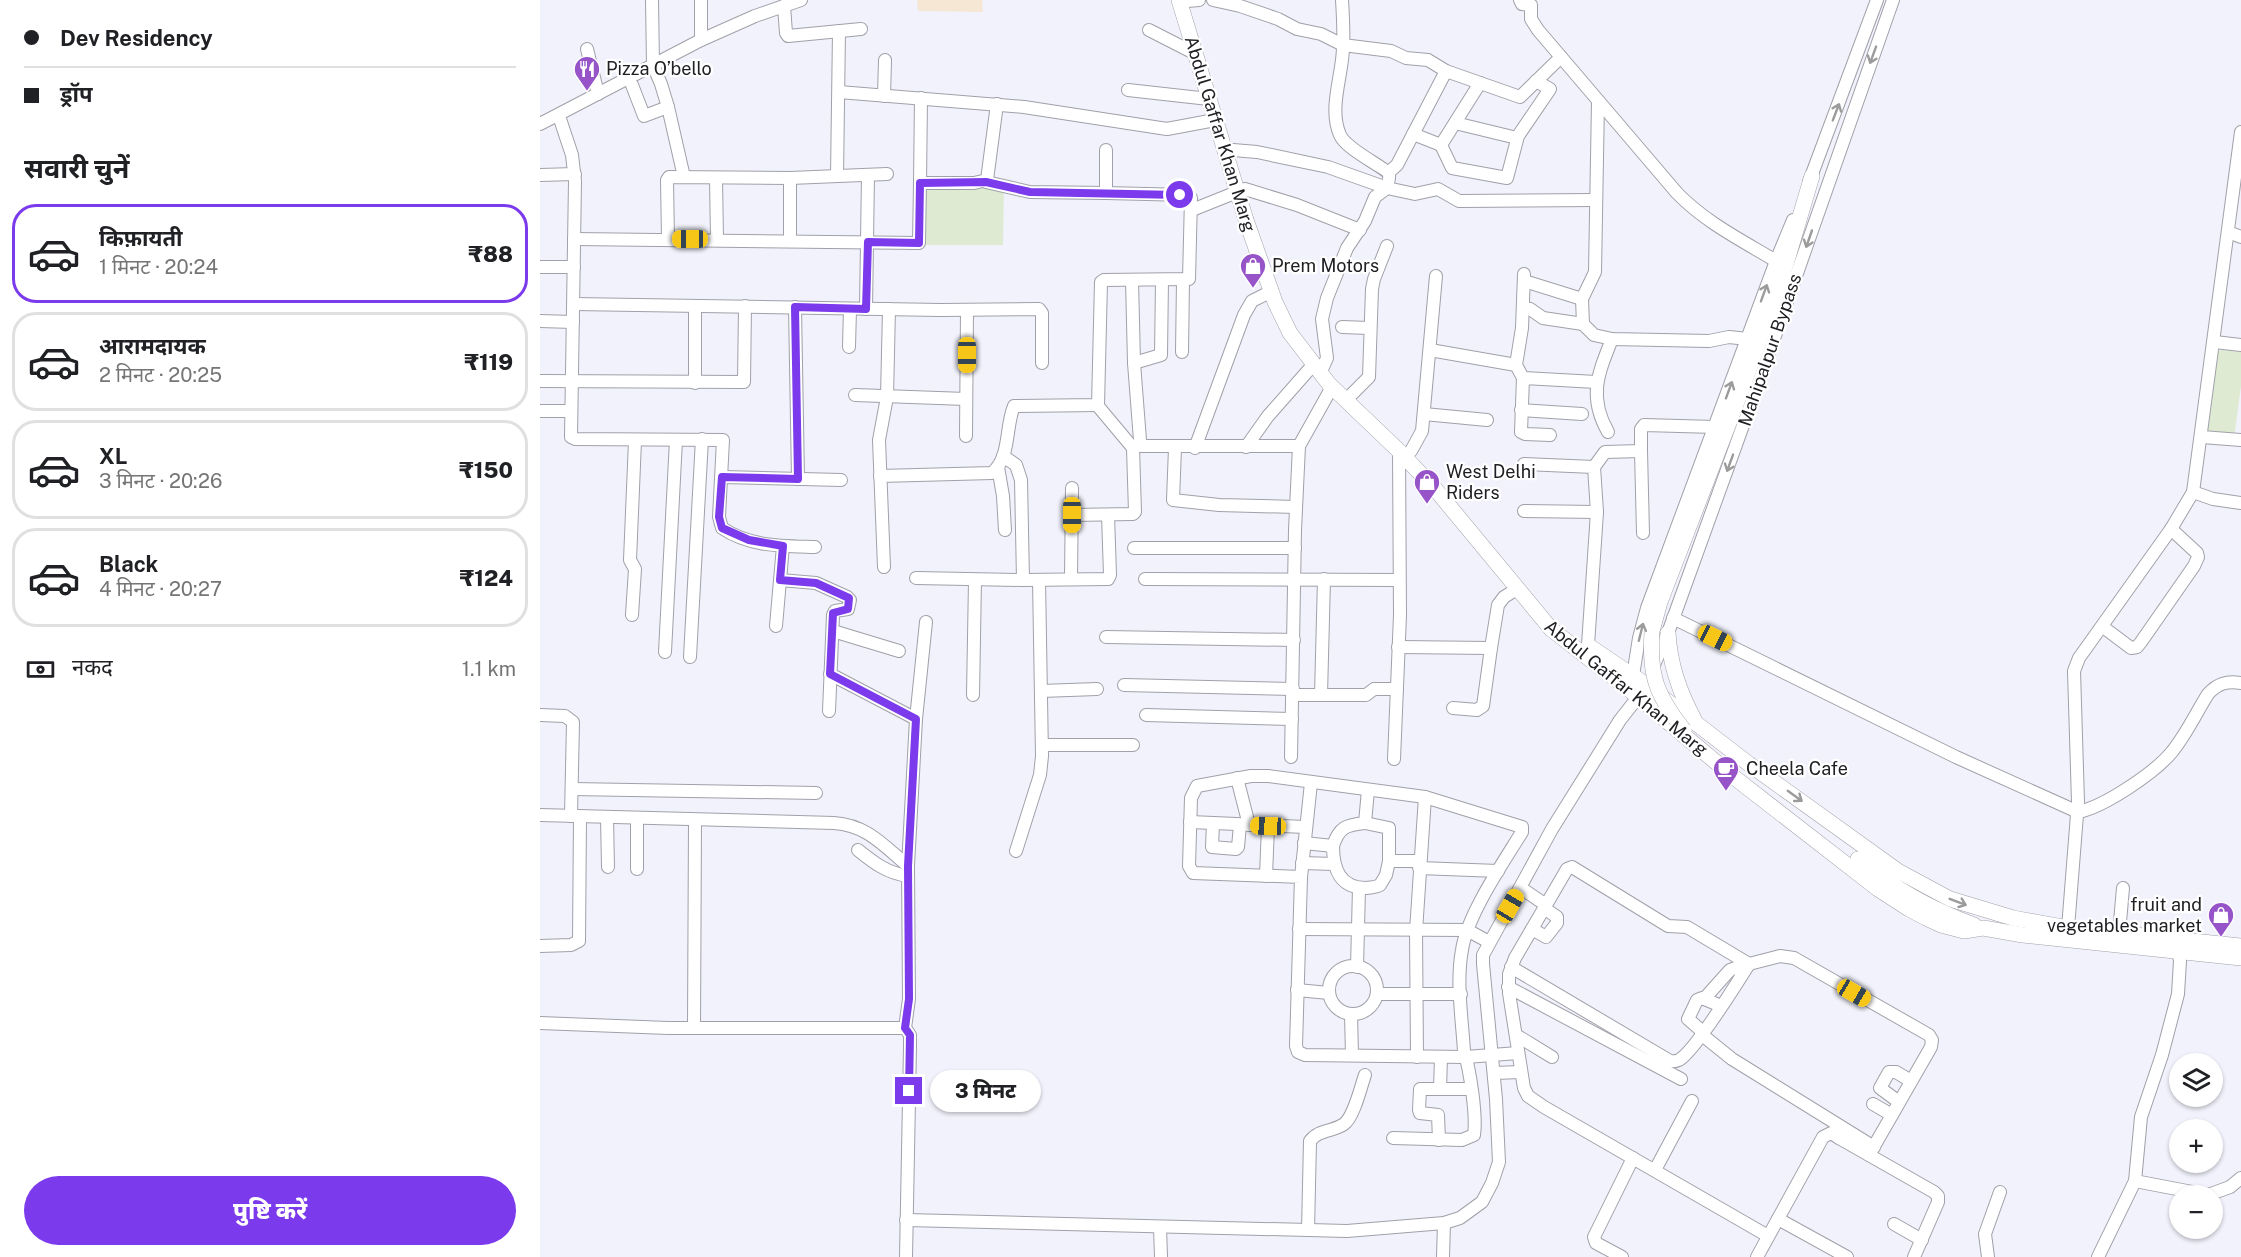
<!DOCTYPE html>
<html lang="hi">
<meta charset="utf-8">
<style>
body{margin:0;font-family:"Public Sans","Noto Sans Devanagari",sans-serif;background:#f6f6f6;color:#202124;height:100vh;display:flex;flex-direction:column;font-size:22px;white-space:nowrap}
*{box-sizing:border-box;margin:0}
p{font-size:20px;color:#757577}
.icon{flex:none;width:33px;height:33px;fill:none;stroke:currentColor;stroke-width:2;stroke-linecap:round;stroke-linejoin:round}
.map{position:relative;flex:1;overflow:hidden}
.side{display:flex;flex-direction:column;background:#fff;width:540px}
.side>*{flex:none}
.guide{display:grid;align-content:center;height:132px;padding:0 24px;background:#fff}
.controls{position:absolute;left:1629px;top:1053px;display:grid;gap:12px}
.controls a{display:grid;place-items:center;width:54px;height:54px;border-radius:50%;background:#fff;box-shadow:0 2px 4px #0004;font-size:30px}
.end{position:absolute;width:27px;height:27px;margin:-14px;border:8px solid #7c3aed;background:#fff;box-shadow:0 0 0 3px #fff}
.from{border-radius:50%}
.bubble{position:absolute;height:42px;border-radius:21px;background:#fff;box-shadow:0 2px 4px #0004;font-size:20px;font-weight:800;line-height:42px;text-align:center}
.car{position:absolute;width:18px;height:36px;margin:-18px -9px;border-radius:8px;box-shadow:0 0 4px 2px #0007;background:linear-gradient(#f5c518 24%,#345 0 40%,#f5c518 0 76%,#345 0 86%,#f5c518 0)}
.guide b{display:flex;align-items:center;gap:21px;height:57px;font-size:22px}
.guide b+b{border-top:2px solid #e0e0e0}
.guide i{width:15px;height:15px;background:#202124}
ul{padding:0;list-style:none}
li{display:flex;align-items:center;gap:18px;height:99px;margin:0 12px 9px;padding:0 12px;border:3px solid #e0e0e0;border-radius:24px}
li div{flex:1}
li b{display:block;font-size:22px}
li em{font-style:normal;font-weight:800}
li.on{border-color:#7c3aed}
li>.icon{width:54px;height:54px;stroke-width:1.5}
h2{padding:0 24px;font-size:27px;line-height:72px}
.pay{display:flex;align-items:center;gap:15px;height:66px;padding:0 24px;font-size:22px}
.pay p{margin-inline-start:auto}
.primary-button{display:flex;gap:12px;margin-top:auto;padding:12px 24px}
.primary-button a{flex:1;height:69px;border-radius:36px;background:#7c3aed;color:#fff;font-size:24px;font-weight:800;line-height:69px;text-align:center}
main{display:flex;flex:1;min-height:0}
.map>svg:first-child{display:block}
.commercial{fill:#f5e7d4}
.green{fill:#deebd2}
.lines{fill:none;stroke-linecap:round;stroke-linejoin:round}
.minor-casing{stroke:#a0a0a9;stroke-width:14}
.major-casing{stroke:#a0a0a9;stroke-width:16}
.minor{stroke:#fff;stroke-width:12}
.major{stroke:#fff;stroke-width:15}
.major-bridge-casing{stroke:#a0a0a9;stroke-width:16;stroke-linecap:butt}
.major-bridge{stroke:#fff;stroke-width:15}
.oneway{stroke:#9b9b9c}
.route{stroke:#7c3aed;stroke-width:8}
.labels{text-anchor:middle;stroke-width:4.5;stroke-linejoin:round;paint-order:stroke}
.poi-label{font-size:18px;fill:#202024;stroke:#fff;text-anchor:start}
.street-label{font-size:18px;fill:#202024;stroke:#fff}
</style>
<main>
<section class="side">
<div class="guide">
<b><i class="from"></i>Dev Residency</b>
<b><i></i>ड्रॉप</b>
</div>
<h2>सवारी चुनें</h2>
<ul>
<li class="on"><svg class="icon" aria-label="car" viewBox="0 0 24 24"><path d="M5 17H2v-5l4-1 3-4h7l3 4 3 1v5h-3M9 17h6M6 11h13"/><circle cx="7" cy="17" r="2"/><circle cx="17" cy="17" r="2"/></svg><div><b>किफ़ायती</b><p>1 मिनट · 20:24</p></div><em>₹88</em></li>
<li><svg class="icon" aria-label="car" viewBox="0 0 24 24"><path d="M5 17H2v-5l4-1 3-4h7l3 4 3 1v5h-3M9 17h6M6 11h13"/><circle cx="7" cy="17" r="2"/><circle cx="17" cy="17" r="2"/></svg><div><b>आरामदायक</b><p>2 मिनट · 20:25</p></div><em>₹119</em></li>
<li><svg class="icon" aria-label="car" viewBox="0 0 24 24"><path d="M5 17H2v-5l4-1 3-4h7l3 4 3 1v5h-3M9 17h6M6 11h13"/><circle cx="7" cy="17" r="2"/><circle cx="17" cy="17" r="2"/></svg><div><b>XL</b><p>3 मिनट · 20:26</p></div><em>₹150</em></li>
<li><svg class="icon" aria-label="car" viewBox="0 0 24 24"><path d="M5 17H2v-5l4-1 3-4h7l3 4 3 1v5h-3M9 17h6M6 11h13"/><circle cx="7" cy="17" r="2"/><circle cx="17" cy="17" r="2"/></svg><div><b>Black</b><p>4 मिनट · 20:27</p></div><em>₹124</em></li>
</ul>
<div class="pay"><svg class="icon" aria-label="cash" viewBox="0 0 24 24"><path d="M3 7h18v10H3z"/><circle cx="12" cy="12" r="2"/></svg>नकद<p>1.1 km</p></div>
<div class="primary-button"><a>पुष्टि करें</a></div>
</section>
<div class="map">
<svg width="1701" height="1257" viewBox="0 0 1701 1257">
<rect width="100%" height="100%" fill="#f2f2fc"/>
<path class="commercial" d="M377,0H442L443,12L378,11Z"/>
<g class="green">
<path d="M380,184L464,185L463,245H380Z"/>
<path d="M1681,350L1701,352V386L1694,439L1667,432L1677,353Z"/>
</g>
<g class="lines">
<g class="minor-casing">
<g id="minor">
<path d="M112,0L113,65L121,84L128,107L144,177"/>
<path d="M673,0L700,6L738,19L757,29L781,34L803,45L851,51L866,58L888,60L906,71L980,97L1021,57"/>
<path d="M980,0L982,4L991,5V19L998,30L1137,193C1165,222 1201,240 1236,261"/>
<path d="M647,1L659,0"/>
<path d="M244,6L246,33L248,36L321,29"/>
<path d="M609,30L656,54"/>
<path d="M161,40V0"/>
<path d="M47,49L58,94"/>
<path d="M92,85L104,116L128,107"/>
<path d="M588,90L669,99"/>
<path d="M299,92L484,107L627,129L675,120"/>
<path d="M344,96L345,60"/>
<path d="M1058,101L1055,272L1042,299L1043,324L1054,335L1072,339L1169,341L1189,337L1208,339"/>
<path d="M19,116L32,155L35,181L31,437L35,439L183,440L179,517L182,528C210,547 243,546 275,547"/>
<path d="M915,123L977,138"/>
<path d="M0,124L161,40L215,16L261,0"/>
<path d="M873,134L901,145L940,83"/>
<path d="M901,145L912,168L967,178L978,136L1010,89L996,81"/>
<path d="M693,150L717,152L788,167L847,188L875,194L898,189L919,201L1056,200"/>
<path d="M849,172L857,165L906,71"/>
<path d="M0,175L35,174"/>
<path d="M297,176L299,31"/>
<path d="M176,179L177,239"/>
<path d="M446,182L490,192L566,193"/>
<path d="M1269,182L1337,0"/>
<path d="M380,183L381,98"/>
<path d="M705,189L757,205L820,230"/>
<path d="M652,210L697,192"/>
<path d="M1688,232L1701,237"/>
<path d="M34,239L379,243L380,183H434L447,180L457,104"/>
<path d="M128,239L127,180L129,177L250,178L347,174"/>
<path d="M250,240V178"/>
<path d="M0,267H34"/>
<path d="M592,280L594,363L600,440"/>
<path d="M984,281L1042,299"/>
<path d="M34,304L401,310L499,309L502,313V363"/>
<path d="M255,307L258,479"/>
<path d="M983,308L990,309L1003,318L1043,324"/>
<path d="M326,309L328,175"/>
<path d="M0,321L33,322"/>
<path d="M802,327L829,328"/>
<path d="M1675,342L1701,345"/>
<path d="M309,347L310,309"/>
<path d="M890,350L976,365"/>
<path d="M642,352L643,280"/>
<path d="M594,363L621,355L622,280"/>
<path d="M783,367L787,358L782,319L787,298L807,248L825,221L835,197L847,188C847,184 850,179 849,175C848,168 807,151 800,135C788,108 803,74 803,47C804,31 803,16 802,0"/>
<path d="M983,378L976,365L982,328L984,274"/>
<path d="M0,381L204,382L205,306"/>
<path d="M155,383V306"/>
<path d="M812,394L829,377L832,289L834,279L847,246"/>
<path d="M315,395L426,399"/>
<path d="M981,410L1042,414"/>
<path d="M0,411H31"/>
<path d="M884,414L947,420"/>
<path d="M1068,432C1048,397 1058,374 1072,339"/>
<path d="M1010,435L985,434L981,432L983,378L1056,382"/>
<path d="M426,436L427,310"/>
<path d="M1662,437L1701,440"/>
<path d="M706,447L728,416L773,365"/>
<path d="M593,448L598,446H759"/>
<path d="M635,448L633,500L679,505L756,507"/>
<path d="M655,448L704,315L712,301L732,291"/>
<path d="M871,451L882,431L896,276"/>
<path d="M1101,451L1103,533"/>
<path d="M463,456L476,465L481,480L483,580"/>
<path d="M984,464L1054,467L1057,512L1048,645"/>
<path d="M458,467L463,496L465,530"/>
<path d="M1054,467L1065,452L1101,451V429L1104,425L1175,427"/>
<path d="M340,476L452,473C471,457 465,427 474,406L558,405L561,282L564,280L649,279L651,198L648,195L566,193V150"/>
<path d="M182,477L301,480"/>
<path d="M1653,492L1673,499L1701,503"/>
<path d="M984,511L1057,512"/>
<path d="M532,515L593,514L595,512L593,448L557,405"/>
<path d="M594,548H755"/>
<path d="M344,567L339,440L347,397L349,309"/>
<path d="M376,578L483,580L568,579L570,575L568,515"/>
<path d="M531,579L532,488"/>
<path d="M605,579L859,580"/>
<path d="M240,580L276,583L307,597L310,600L308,609L295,611L293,615L289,711"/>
<path d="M92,615L95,569L90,560L95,441"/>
<path d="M1133,618L1416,757L1538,812C1564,807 1614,773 1631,753C1646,735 1656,713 1668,694C1678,683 1687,681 1701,683"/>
<path d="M236,626L243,546"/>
<path d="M1563,627L1591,648L1597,647L1601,642L1654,566L1658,557L1657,553L1631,529"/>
<path d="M293,631L359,651"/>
<path d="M566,637L754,640"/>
<path d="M858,647L951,648L958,605L964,597L977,589"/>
<path d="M125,652L136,440"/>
<path d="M150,657L162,439"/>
<path d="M1113,667L1128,633L1223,370L1353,0"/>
<path d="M290,674L376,719"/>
<path d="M1092,682L1099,638L1107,608L1236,261L1253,220"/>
<path d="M584,685L753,689"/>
<path d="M501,691L557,689"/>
<path d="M433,695L435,580"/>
<path d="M759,695H826L834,689H857"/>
<path d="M781,695L784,579"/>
<path d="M913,708L937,710L943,706L951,648"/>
<path d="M0,715L25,716L33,722L31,816"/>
<path d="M606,715L752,719"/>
<path d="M502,745H593"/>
<path d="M751,757L755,530L759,446L792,387"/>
<path d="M854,759L860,615L859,451"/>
<path d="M697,778L709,825"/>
<path d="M32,789L276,793"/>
<path d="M0,815L294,823C327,825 344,846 368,866L369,999L365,1028"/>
<path d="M67,818L68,867"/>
<path d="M650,822L766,827"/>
<path d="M673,823L672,847L696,849L698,847L700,825"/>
<path d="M825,823L849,828V861H880"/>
<path d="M764,843L793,846C793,869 800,888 826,888C832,887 835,888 840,885L846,875L849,861"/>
<path d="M793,846C799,827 806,825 825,823L828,790"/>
<path d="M318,850C334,863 347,873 368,876"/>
<path d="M476,851L500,775L502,756L499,580"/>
<path d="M762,863L794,864"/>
<path d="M368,866L376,719L386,622"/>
<path d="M879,868L958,871"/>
<path d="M97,869V819"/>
<path d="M726,876L728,826"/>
<path d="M761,877L771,783"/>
<path d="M981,888L1006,905"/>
<path d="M1528,928L1538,802L1534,671L1539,658L1631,529L1653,492L1701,132"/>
<path d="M759,929L927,930L949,942"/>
<path d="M992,929L1006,937L1017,923V917L1004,908"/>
<path d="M1579,933L1583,888"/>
<path d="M0,946L31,945L39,941L40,817"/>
<circle cx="813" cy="990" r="24"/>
<path d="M817,967L819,888"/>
<path d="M971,967L1130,1061C1134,1061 1135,1062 1139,1060C1155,1051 1197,983 1209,964"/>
<path d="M968,987L1141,1079"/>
<path d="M757,990L789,993"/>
<path d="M837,994H921"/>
<path d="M1164,999L1190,970L1195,968L1207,967"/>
<path d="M811,1014L812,1055"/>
<path d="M0,1023L128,1028H365L370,1035V1047L366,1257"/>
<path d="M154,1028L155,821"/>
<path d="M1163,1032L1148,1019L1157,1000L1162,998L1181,1006"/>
<path d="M1161,1034L1192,1059L1334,1147"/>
<path d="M976,1035L1012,1057"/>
<path d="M877,1057L876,931L885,797"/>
<path d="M954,1073L981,1072"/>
<path d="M900,1089L901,1057"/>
<path d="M1359,1102L1340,1088L1349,1072H1356L1371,1081"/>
<path d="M1333,1104L1352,1115"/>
<path d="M853,1138L922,1140L934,1135C937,1116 930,1070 924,1051C922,1018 916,982 922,950C927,915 963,863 982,832V827L885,797L728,776H711L657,786L651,798L649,866L653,873L761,877L756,1046L758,1052L765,1055L926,1057L978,1053"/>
<path d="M1299,1138L1394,1192L1398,1196V1202L1374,1257"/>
<path d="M899,1140L898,1115L880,1113L879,1110L880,1089H931"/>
<path d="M1115,1170L1152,1101"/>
<path d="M1595,1181L1668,1195L1690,1187L1701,1178"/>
<path d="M1238,1219L1307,1257"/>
<path d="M366,1220L807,1231L904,1223L920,1218L942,1202L952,1183L959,1162L956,1099L943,964V955L1012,829L1080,720L1102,692"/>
<path d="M1354,1224L1382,1240"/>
<path d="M620,1227L621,1257"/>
<path d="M768,1230L770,1141C779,1129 793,1132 804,1124C814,1117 821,1086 825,1075"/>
<path d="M1228,1236L1004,1107L988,1096L984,1088L969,993V974L975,958L1027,869L1032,867L1128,926L1147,927L1209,964L1240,956L1254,958L1389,1035L1392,1040L1391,1047L1329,1155"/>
<path d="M903,1257L904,1223"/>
<path d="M1082,1257L1056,1243L1054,1237L1093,1158"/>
<path d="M1217,1257L1283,1137L1291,1133L1299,1138L1303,1131"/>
<path d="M1448,1257L1445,1234L1460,1192"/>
<path d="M1558,1257L1595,1181L1601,1117L1622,1055L1638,994L1640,961L1638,950"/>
</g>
</g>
<g class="major-casing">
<g id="major">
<path d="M639,0L706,220L735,302L750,333L789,384L859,451L896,490L1011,629L1092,692L1195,778L1338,889L1369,909L1386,918L1401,925L1424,931L1443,928L1483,935L1701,958"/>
<path d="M1112,631L1120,602L1202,389L1243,274L1272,176"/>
<path d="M1128,633C1130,665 1139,691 1154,719"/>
<path d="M1049,646L1105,684L1209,764L1358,871L1410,899L1473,918L1528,928L1701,946"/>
<path d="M1318,859C1357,890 1388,908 1434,925"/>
</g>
</g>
<use href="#minor" class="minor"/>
<use href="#major" class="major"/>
<g class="major-bridge-casing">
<path id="major-bridge" d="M1112,631C1109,675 1116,695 1144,730"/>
</g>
<use href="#major-bridge" class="major-bridge"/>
</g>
<defs><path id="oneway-shaft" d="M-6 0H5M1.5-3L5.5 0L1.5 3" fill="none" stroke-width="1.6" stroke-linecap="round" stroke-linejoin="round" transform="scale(1.5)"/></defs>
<g class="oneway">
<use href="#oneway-shaft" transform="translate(1333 55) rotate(110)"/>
<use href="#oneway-shaft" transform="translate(1296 112) rotate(-69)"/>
<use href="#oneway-shaft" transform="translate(1269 239) rotate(109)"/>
<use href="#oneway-shaft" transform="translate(1224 293) rotate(-70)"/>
<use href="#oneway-shaft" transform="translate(1189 390) rotate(-70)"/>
<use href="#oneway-shaft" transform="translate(1190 463) rotate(110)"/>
<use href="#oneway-shaft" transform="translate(1101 632) rotate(-76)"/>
<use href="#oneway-shaft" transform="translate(1255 796) rotate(36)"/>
<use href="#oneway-shaft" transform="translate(1418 902) rotate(21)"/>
</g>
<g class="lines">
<path class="route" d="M369,1091L370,1035L365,1028L369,999L368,866L376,719L290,674L293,613L308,609L309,598L276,583L240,580L243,546L209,540L182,528L179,517L182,477L258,479L255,307L326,309L328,242L379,243L380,183L446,182L490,192L640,195"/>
</g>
<defs>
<g id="restaurant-pin" transform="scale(1.35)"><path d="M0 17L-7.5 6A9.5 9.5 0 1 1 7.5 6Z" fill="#9754c9" stroke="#fff"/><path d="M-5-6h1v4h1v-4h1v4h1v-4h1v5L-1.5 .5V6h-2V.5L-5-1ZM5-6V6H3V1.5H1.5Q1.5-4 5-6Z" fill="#fff"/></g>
<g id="shop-pin" transform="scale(1.35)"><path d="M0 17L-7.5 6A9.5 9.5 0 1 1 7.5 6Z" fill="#9754c9" stroke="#fff"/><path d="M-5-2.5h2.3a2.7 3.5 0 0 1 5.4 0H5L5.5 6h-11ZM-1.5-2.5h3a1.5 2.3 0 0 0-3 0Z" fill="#fff"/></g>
<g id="cafe-pin" transform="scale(1.35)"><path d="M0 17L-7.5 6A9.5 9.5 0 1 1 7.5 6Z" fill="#9754c9" stroke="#fff"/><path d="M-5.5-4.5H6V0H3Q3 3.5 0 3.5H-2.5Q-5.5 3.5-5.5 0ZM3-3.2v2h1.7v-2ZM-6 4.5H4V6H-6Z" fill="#fff"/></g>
</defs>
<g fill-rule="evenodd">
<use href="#restaurant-pin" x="47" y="69"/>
<use href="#shop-pin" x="713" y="266"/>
<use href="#shop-pin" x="887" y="482"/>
<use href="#cafe-pin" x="1186" y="769"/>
<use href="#shop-pin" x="1681" y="915"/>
</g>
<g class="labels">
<g class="poi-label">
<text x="66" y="75">Pizza O’bello</text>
<text x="732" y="272">Prem Motors</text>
<text x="906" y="478">West Delhi<tspan x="906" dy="21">Riders</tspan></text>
<text x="1206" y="775">Cheela Cafe</text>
<text x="1662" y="911" text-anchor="end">fruit and<tspan x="1662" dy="21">vegetables market</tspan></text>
</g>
<g class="street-label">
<text transform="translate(680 134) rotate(73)" y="6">Abdul Gaffar Khan Marg</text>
<text transform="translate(1230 350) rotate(-71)" y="6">Mahipalpur Bypass</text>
<text transform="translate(1086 688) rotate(39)" y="6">Abdul Gaffar Khan Marg</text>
</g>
</g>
</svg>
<div class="controls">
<a><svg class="icon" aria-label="layers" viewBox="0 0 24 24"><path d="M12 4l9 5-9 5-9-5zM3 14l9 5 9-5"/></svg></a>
<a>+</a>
<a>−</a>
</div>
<i class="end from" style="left:640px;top:195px"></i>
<i class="end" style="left:369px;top:1091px"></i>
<div class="bubble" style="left:390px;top:1070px;width:111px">3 मिनट</div>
<i class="car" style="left:150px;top:239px;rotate:270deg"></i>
<i class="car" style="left:427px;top:355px;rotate:180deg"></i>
<i class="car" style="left:532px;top:515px;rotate:180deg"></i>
<i class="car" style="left:1175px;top:638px;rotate:116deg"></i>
<i class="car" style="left:728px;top:826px;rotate:272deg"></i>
<i class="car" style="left:970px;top:906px;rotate:30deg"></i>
<i class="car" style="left:1314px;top:993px;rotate:120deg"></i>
</div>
</main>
